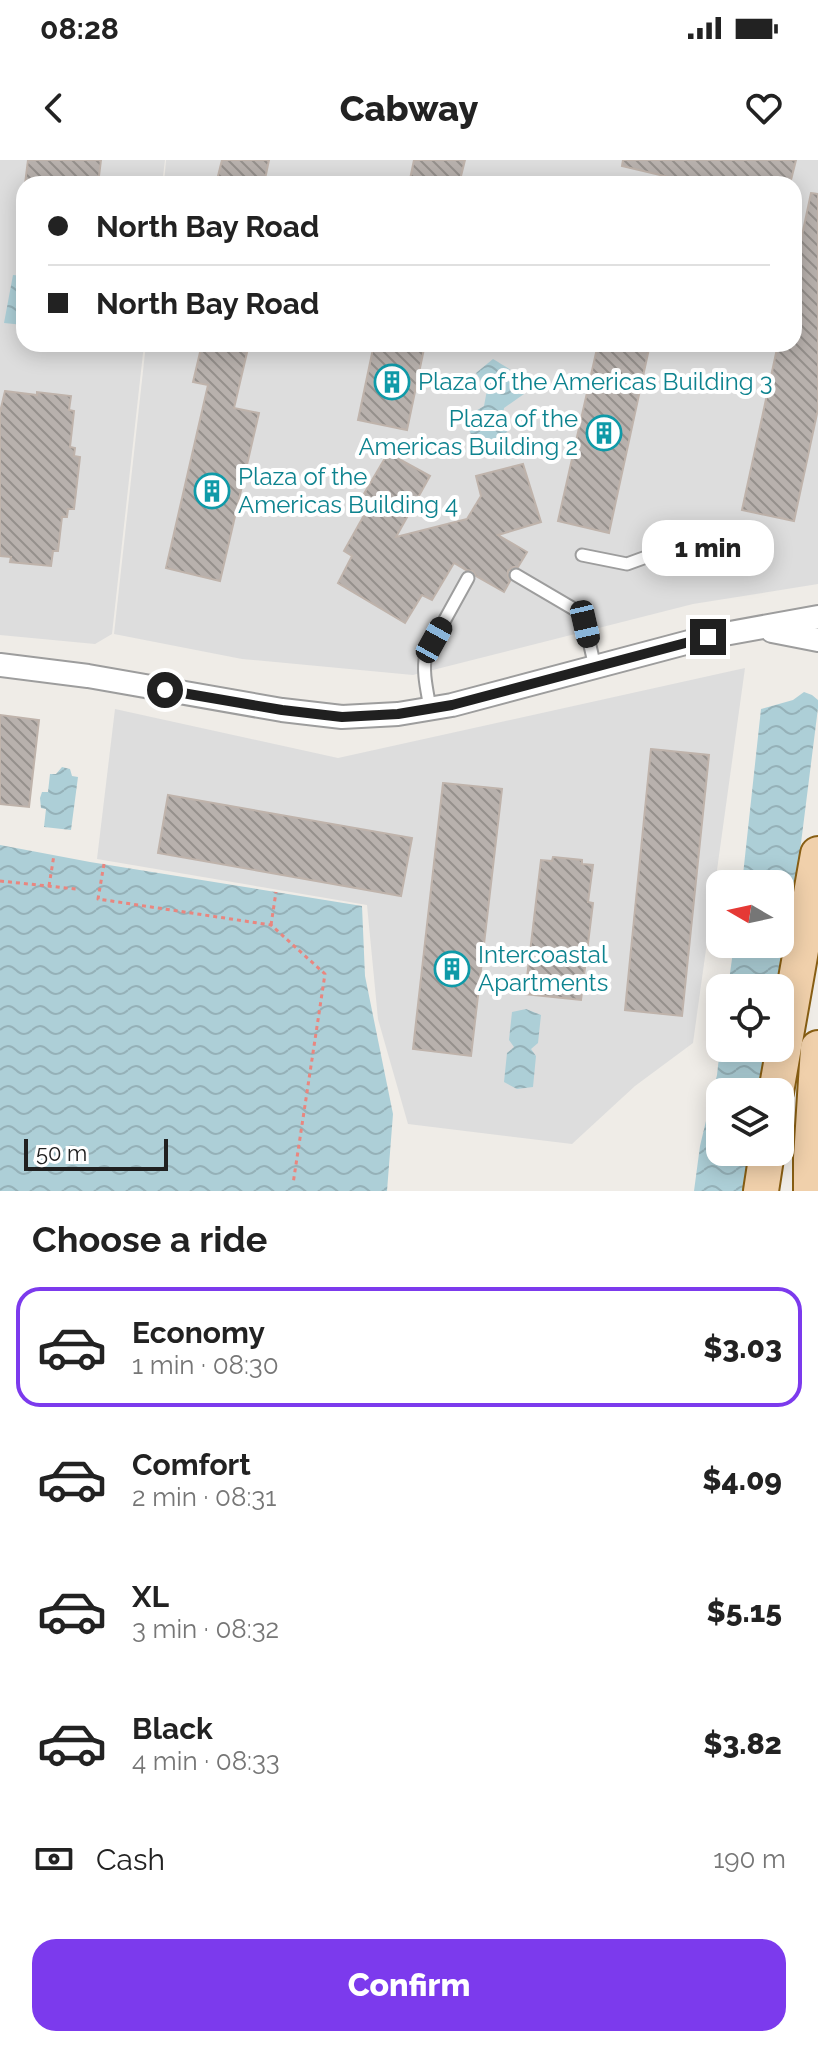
<!DOCTYPE html>
<meta charset="utf-8">
<style>
body{margin:0;font-family:Raleway,sans-serif;background:#f2f2f2;color:#222;height:100vh;display:flex;flex-direction:column;font-size:30px;white-space:nowrap}
*{box-sizing:border-box;margin:0}
p{font-size:26px;color:#767676}
.icon{flex:none;width:44px;height:44px;fill:none;stroke:currentColor;stroke-width:2;stroke-linecap:round;stroke-linejoin:round}
.map{position:relative;height:1031px;overflow:hidden}
.side{display:flex;flex-direction:column;background:#fff;flex:1}
.side>*{flex:none}
.guide{position:absolute;left:16px;top:16px;width:786px;height:176px;border-radius:24px;box-shadow:0 4px 20px #0003;display:grid;align-content:center;height:176px;padding:0 32px;background:#fff}
.needle{width:52px;rotate:279deg}
.fabs{position:absolute;left:706px;top:710px;display:grid;gap:16px}
.fabs a{display:grid;place-items:center;width:88px;height:88px;border-radius:16px;background:#fff;box-shadow:0 4px 20px #0003;font-size:40px}
.scale{position:absolute;left:24px;bottom:20px;width:144px;box-sizing:border-box;padding-left:8px;border:4px solid #202020;border-top:0;font-size:22px;line-height:28px;white-space:nowrap;color:#202020;-webkit-text-stroke:6px #fff;paint-order:stroke}
.end{position:absolute;width:36px;height:36px;margin:-18px;border:10px solid #202020;background:#fff;box-shadow:0 0 0 4px #fff}
.from{border-radius:50%}
.bubble{position:absolute;height:56px;border-radius:24px;background:#fff;box-shadow:0 4px 20px #0003;font-size:26px;font-weight:800;line-height:56px;text-align:center}
.car{position:absolute;width:24px;height:48px;margin:-24px -12px;border-radius:10px;box-shadow:0 0 6px 2px #0007;background:linear-gradient(#222 24%,#8ab4d8 0 40%,#222 0 76%,#8ab4d8 0 86%,#222 0)}
.guide b{display:flex;align-items:center;gap:28px;height:76px;font-size:30px}
.guide b+b{border-top:2px solid #e0e0e0}
.guide i{width:20px;height:20px;background:#222}
ul{padding:0;list-style:none}
li{display:flex;align-items:center;gap:24px;height:120px;margin:0 16px 12px;padding:0 16px;border:4px solid transparent;border-radius:24px}
li div{flex:1}
li b{display:block;font-size:30px}
li em{font-style:normal;font-weight:800}
li.current{border-color:#7c3aed}
li>.icon{width:72px;height:72px;stroke-width:1.5}
h2{padding:0 32px;font-size:36px;line-height:96px}
.pay{display:flex;align-items:center;gap:20px;height:88px;padding:0 32px;font-size:30px}
.pay p{margin-inline-start:auto}
.action{display:flex;gap:16px;margin-top:auto;padding:16px 32px}
.action a{flex:1;height:92px;border-radius:24px;background:#7c3aed;color:#fff;font-size:32px;font-weight:800;line-height:92px;text-align:center}
.status{display:flex;justify-content:space-between;align-items:center;height:56px;padding:0 40px;background:#fff;direction:ltr}
.status svg{height:22px;fill:currentColor}
header{display:flex;justify-content:space-between;align-items:center;height:104px;padding:0 32px;background:#fff;font-size:36px;font-weight:800}
.map>svg:first-child{display:block}
.residential{fill:#ddd}
.water{fill:url(#water-waves)}
.building{fill:url(#building-back-hatch);stroke:#bfb3ab;stroke-width:2}
.lines{fill:none;stroke-linecap:round;stroke-linejoin:round}
.lane-casing{stroke:#9d9d9d;stroke-width:15}
.street-casing{stroke:#9d9d9d;stroke-width:26}
.primary-casing{stroke:#885e13;stroke-width:38}
.path{stroke:#e9867f;stroke-width:3;stroke-dasharray:4 4;stroke-linecap:butt}
.lane{stroke:#fff;stroke-width:11}
.street{stroke:#fff;stroke-width:22}
.primary{stroke:#f0d0ab;stroke-width:34}
.route{stroke:#202020;stroke-width:10}
.labels{text-anchor:middle;stroke-width:8;stroke-linejoin:round;paint-order:stroke}
.culture-label{font-size:24px;fill:#0d838f;stroke:#fff;text-anchor:start}
</style>
<div class="status"><b>08:28</b><svg viewBox="0 0 49 12"><path d="M0 12V9h3v3zM5 12V6h3v6zM10 12V3h3v9zM15 12V0h3v12zM26 1h20v11H26zM47 4h2v5h-2z"/></svg></div>
<header><svg class="icon" aria-label="back" viewBox="0 0 24 24"><path d="M15 5l-7 7 7 7"/></svg>Cabway<svg class="icon" aria-label="heart" viewBox="0 0 24 24"><path d="M12 20l-8-8c-3-5 5-10 8-4 3-6 11-1 8 4z"/></svg></header>
<div class="map">
<svg width="818" height="1031" viewBox="0 0 818 1031">
<defs>
<pattern id="water-waves" width="16" height="10" patternUnits="userSpaceOnUse" patternTransform="scale(2)"><rect width="16" height="10" fill="#adcfd7"/><path d="M0 5q4-4 8 0t8 0" fill="none" stroke="#95b1b8"/></pattern>
<pattern id="building-back-hatch" width="6" height="6" patternUnits="userSpaceOnUse" patternTransform="scale(2)"><rect width="6" height="6" fill="#b8b1ad"/><path d="M-1 5l2 2M0 0l6 6M5-1l2 2" fill="none" stroke="#95908c"/></pattern>
</defs>
<rect width="100%" height="100%" fill="#efece7"/>
<g class="residential">
<path d="M0,0H165L162,24H24V184H144L112,474L95,484L0,475Z"/>
<path d="M166,0H818V424L693,444L413,515L242,499L114,474L146,184H794V24H164Z"/>
<path d="M745,508L693,883L635,926L572,984L408,964L378,859L367,745L97,699L115,549L338,598Z"/>
</g>
<g class="water">
<path d="M13,115L24,116V165L4,163Z"/>
<path d="M493,199C507,208 525,215 524,234L504,248L503,255L508,270L502,279H473L464,258L484,246L487,230L476,213Z"/>
<path d="M804,532L812,535L818,540V548L799,699L777,828H728L734,784H780V724H742L761,549L793,540Z"/>
<path d="M62,607L70,609L72,616L78,617L71,670L44,667L46,649L41,648L40,638L42,632H48L50,614H56Z"/>
<path d="M0,685L90,702L362,746L365,816L393,954L387,1031H0Z"/>
<path d="M526,849L541,855L538,883L531,889L536,896L533,927L517,929L504,922L507,893L514,887L509,880L512,852Z"/>
<path d="M720,888H767L760,932H720V992H750L744,1031H694L700,986L717,915Z"/>
</g>
<g class="building">
<path d="M28,0H101L98,24H25Z"/>
<path d="M222,0H269L264,24H216Z"/>
<path d="M414,0H465L459,24H409Z"/>
<path d="M623,0H796L790,24H698L622,6Z"/>
<path d="M811,33L818,34V249L794,361L742,350L778,184H794V113Z"/>
<path d="M202,184H249L234,248L259,253L220,421L166,408L208,225L193,222Z"/>
<path d="M374,184H425L407,270L358,260Z"/>
<path d="M598,184H650L609,373L558,361Z"/>
<path d="M5,231L37,235V232L71,236L69,250L74,251L70,287L75,288L74,296L80,297L74,349H68L67,357H62L58,391H53L51,406L10,402L11,397L0,396V252Z"/>
<path d="M388,293L430,316L396,377L467,359L481,336L476,316L523,304L541,362L498,375L527,392L518,407H513L508,411V416L510,421L504,432L476,416L473,411L466,410L454,403L432,440L422,435L405,463L338,423L352,396L344,391L367,350L358,344Z"/>
<path d="M0,555L39,560L29,647L0,644Z"/>
<path d="M651,589L709,595L682,856L625,850Z"/>
<path d="M443,623L502,629L471,896L413,889Z"/>
<path d="M168,635L412,678L401,736L158,693Z"/>
<path d="M553,697L582,700V704L593,705L588,742L593,743L581,840L525,834L541,700L552,701Z"/>
</g>
<g class="lines">
<g class="lane-casing">
<g id="lane">
<path d="M582,395L627,404L649,396L666,386"/>
<path d="M516,415L579,452L585,464L595,507"/>
<path d="M430,548C427,530 422,511 426,494L468,418"/>
</g>
</g>
<g class="street-casing">
<g id="street">
<path d="M772,471L818,480"/>
<path d="M0,505L88,516L282,550L342,557L398,554L452,545L708,477L818,457"/>
</g>
</g>
<g class="primary-casing">
<g id="primary">
<path d="M776,932L818,694"/>
<path d="M761,1031L767,992"/>
<path d="M811,1031V998L818,888"/>
</g>
</g>
<g class="path">
<path d="M104,704L98,739L271,765L325,814L293,1024"/>
<path d="M0,721L76,729"/>
<path d="M49,726L54,695"/>
<path d="M271,765L276,732"/>
</g>
<use href="#lane" class="lane"/>
<use href="#street" class="street"/>
<use href="#primary" class="primary"/>
</g>
<g class="lines">
<path class="route" d="M165,530L282,550L342,557L398,554L452,545L708,477"/>
</g>
<defs>
<g id="building-ring" transform="scale(1.8)"><circle r="9.5" fill="#fff" stroke="#0f9aa8" stroke-width="1.5"/><path d="M-4-6H4V6H1V3H-1V6H-4ZM-2.5-4.3h1.7v1.8h-1.7ZM.8-4.3h1.7v1.8H.8ZM-2.5-1h1.7V.8h-1.7ZM.8-1h1.7V.8H.8Z" fill="#0f9aa8"/></g>
</defs>
<g fill-rule="evenodd">
<use href="#building-ring" x="392" y="222"/>
<use href="#building-ring" x="604" y="273"/>
<use href="#building-ring" x="212" y="331"/>
<use href="#building-ring" x="452" y="809"/>
</g>
<g class="labels">
<g class="culture-label">
<text x="418" y="230">Plaza of the Americas Building 3</text>
<text x="578" y="267" text-anchor="end">Plaza of the<tspan x="578" dy="28">Americas Building 2</tspan></text>
<text x="238" y="325">Plaza of the<tspan x="238" dy="28">Americas Building 4</tspan></text>
<text x="478" y="803">Intercoastal<tspan x="478" dy="28">Apartments</tspan></text>
</g>
</g>
</svg>
<div class="fabs">
<a><svg class="needle" viewBox="-14 -14 28 28"><path d="M0-13l5 13h-10z" fill="#e53935"/><path d="M0 13l5-13h-10z" fill="#767676"/></svg></a>
<a><svg class="icon" aria-label="locate" viewBox="0 0 24 24"><circle cx="12" cy="12" r="6"/><path d="M12 2v4M12 18v4M2 12h4M18 12h4"/></svg></a>
<a><svg class="icon" aria-label="layers" viewBox="0 0 24 24"><path d="M12 4l9 5-9 5-9-5zM3 14l9 5 9-5"/></svg></a>
</div>
<div class="scale">50 m</div>
<i class="end from" style="left:165px;top:530px"></i>
<i class="end" style="left:708px;top:477px"></i>
<div class="bubble" style="left:642px;top:360px;width:132px">1 min</div>
<i class="car" style="left:585px;top:464px;rotate:167deg"></i>
<i class="car" style="left:434px;top:480px;rotate:29deg"></i>
<div class="guide">
<b><i class="from"></i>North Bay Road</b>
<b><i></i>North Bay Road</b>
</div>
</div>
<section class="side">
<h2>Choose a ride</h2>
<ul>
<li class="current"><svg class="icon" aria-label="car" viewBox="0 0 24 24"><path d="M5 17H2v-5l4-1 3-4h7l3 4 3 1v5h-3M9 17h6M6 11h13"/><circle cx="7" cy="17" r="2"/><circle cx="17" cy="17" r="2"/></svg><div><b>Economy</b><p>1 min · 08:30</p></div><em>$3.03</em></li>
<li><svg class="icon" aria-label="car" viewBox="0 0 24 24"><path d="M5 17H2v-5l4-1 3-4h7l3 4 3 1v5h-3M9 17h6M6 11h13"/><circle cx="7" cy="17" r="2"/><circle cx="17" cy="17" r="2"/></svg><div><b>Comfort</b><p>2 min · 08:31</p></div><em>$4.09</em></li>
<li><svg class="icon" aria-label="car" viewBox="0 0 24 24"><path d="M5 17H2v-5l4-1 3-4h7l3 4 3 1v5h-3M9 17h6M6 11h13"/><circle cx="7" cy="17" r="2"/><circle cx="17" cy="17" r="2"/></svg><div><b>XL</b><p>3 min · 08:32</p></div><em>$5.15</em></li>
<li><svg class="icon" aria-label="car" viewBox="0 0 24 24"><path d="M5 17H2v-5l4-1 3-4h7l3 4 3 1v5h-3M9 17h6M6 11h13"/><circle cx="7" cy="17" r="2"/><circle cx="17" cy="17" r="2"/></svg><div><b>Black</b><p>4 min · 08:33</p></div><em>$3.82</em></li>
</ul>
<div class="pay"><svg class="icon" aria-label="cash" viewBox="0 0 24 24"><path d="M3 7h18v10H3z"/><circle cx="12" cy="12" r="2"/></svg>Cash<p>190 m</p></div>
<div class="action"><a>Confirm</a></div>
</section>
